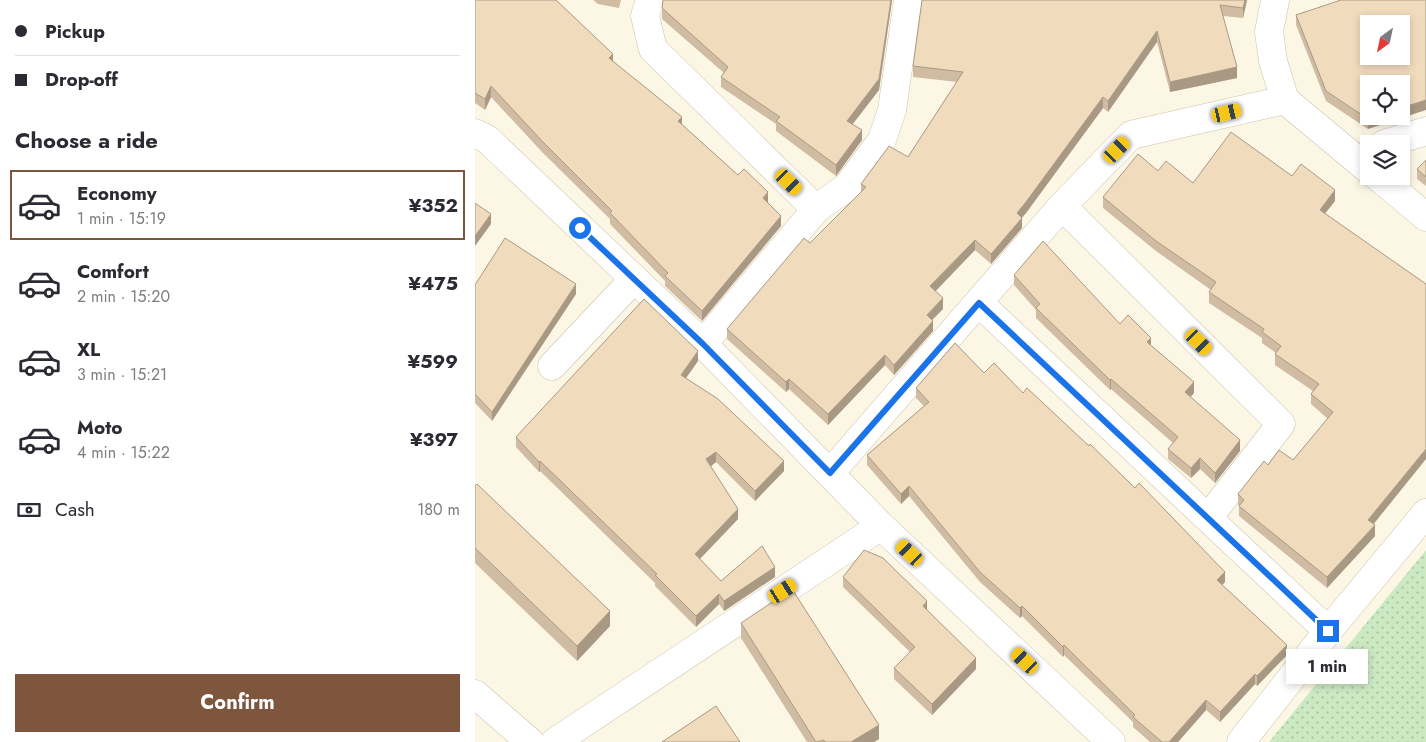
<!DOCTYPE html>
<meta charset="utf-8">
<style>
body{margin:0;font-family:Jost,sans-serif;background:#f2f2f3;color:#2b2b33;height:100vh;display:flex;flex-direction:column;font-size:19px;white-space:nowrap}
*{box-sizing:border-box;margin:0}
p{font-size:16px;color:#7c7c81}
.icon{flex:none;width:28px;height:28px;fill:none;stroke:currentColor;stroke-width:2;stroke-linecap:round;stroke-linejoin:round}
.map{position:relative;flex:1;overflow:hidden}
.details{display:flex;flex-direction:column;background:#fff;width:475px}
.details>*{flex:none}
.hud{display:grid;align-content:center;height:110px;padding:0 15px;background:#fff}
.needle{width:32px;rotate:213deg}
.controls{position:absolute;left:885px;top:15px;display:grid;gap:10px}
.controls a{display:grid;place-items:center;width:50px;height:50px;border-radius:0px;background:#fff;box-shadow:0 2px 8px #0003;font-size:25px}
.end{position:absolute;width:22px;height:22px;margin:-11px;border:6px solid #1a73e8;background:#fff;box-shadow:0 0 0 2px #fff}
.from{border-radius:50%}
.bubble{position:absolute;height:35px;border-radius:0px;background:#fff;box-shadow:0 2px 8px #0003;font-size:16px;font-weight:700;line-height:35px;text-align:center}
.car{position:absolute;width:15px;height:30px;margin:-15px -8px;border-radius:6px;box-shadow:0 0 4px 1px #0007;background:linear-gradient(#f5c518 24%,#345 0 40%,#f5c518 0 76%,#345 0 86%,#f5c518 0)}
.hud b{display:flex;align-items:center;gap:18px;height:48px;font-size:19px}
.hud b+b{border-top:1px solid #e1e1e2}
.hud i{width:12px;height:12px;background:#2b2b33}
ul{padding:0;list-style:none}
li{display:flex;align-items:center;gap:15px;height:70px;margin:0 10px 8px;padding:0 5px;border:2px solid transparent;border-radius:0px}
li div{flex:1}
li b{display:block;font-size:19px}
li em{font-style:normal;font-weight:700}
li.active{border-color:#7e563e}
li>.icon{width:45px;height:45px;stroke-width:1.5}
h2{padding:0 15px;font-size:22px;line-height:60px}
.pay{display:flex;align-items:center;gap:12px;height:55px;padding:0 15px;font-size:19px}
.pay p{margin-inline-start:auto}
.cta{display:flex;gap:10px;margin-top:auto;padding:10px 15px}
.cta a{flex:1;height:58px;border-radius:0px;background:#7e563e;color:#fff;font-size:20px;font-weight:700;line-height:58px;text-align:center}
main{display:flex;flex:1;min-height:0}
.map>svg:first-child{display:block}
.park{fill:url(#park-dots)}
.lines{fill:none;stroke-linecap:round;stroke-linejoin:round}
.street-casing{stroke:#cdc0ab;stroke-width:29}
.street{stroke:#fff;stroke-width:28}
.wall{fill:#cfbca3}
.shaded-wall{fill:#a99984}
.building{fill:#f1dbbd;stroke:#a99984;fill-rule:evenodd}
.route{stroke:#1a73e8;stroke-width:6}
</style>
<main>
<section class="details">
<div class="hud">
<b><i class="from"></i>Pickup</b>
<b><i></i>Drop-off</b>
</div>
<h2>Choose a ride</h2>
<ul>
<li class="active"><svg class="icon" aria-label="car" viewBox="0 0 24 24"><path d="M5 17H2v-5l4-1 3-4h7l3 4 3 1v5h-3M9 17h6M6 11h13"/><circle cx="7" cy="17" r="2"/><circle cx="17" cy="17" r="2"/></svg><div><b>Economy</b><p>1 min · 15:19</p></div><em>¥352</em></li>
<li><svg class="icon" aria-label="car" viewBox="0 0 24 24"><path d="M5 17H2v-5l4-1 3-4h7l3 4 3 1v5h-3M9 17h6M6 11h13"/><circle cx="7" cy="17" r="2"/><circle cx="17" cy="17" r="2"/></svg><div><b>Comfort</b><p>2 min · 15:20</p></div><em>¥475</em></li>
<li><svg class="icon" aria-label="car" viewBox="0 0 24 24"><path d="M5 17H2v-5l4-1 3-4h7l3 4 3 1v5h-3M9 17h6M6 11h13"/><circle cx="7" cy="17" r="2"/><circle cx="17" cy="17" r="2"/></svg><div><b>XL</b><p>3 min · 15:21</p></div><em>¥599</em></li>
<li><svg class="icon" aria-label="car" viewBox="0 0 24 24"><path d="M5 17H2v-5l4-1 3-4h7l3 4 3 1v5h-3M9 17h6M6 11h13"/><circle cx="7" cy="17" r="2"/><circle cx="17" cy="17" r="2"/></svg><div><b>Moto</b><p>4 min · 15:22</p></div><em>¥397</em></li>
</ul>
<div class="pay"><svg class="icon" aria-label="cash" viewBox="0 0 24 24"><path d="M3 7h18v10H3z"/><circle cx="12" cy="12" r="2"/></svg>Cash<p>180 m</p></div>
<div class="cta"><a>Confirm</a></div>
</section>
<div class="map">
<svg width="951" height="742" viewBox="0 0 951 742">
<defs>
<pattern id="park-dots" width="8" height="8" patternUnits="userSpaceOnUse" patternTransform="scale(1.25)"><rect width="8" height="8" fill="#cbe9c3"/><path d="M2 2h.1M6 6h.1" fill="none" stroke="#a9c0a0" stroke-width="1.8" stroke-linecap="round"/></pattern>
</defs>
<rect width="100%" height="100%" fill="#fcf7e5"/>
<path class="park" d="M951,550V742H794Z"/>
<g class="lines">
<g class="street-casing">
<g id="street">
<path d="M175,0L170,16L178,49L341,209"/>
<path d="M800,0L794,32L798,61L810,100L894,170"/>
<path d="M0,133L12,139L228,344L406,526L636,742"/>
<path d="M909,144L951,131"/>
<path d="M902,176L951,217"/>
<path d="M587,206L806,424L733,518"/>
<path d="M504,303L853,631"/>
<path d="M228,344L341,209L372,187L407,140L417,110L433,0"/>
<path d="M77,366L159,279"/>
<path d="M355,473L587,206L656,135L810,100"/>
<path d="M0,694L55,742"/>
<path d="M80,742L406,526"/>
<path d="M766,742L853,631L951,513"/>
</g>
</g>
<use href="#street" class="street"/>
</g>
<g class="wall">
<path d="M0,0L138,62L293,202V203L306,226L227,321L190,286V281L135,224V219L67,152L16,97L10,110L0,103Z"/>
<path d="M118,0H146L144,8L123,4Z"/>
<path d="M188,0H417L404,90L378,124L387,140L361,176L301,131V124L246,87V77L249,73L187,19V8Z"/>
<path d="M772,0L768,18L748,16L762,78L695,92L682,42L633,112L628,108L551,213L547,218V228L516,264L500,250L460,291L468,309L457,320L458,331L419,375L410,365L353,425L314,389L311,392L252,339V329L335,243L386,192V184L433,157L482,82L438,77V66Z"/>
<path d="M951,0L893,129L851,101L821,25V15Z"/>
<path d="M951,160V186L942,179V169Z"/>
<path d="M683,171L718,183L817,176L860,201L850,213L900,536L852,588L764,516V506L763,505V494L793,465L818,460L853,419L836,404V394L838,391L800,365V354L801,353L787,343V338L734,303V292L736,290L681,251L628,208V197Z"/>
<path d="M539,275L645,324L676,346L719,393L715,397L765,451L740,483L725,469L716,478L693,459V449L698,443L636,389L635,390L561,318V310L539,285Z"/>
<path d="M0,285L101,294L17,421L0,403Z"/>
<path d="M223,361L211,378L309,471L280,501L241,462L236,466L263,519L225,559L246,581L300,577L249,611L244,604L221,627L180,586V583L65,471L64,472L41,447V437Z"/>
<path d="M509,373L548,393L750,582L747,585L812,655L782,686L780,684L745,722L731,710L703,742H675L658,727V722L589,655L588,657L547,616L545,618L505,582L434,496L426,504L392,465V455L449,406L441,398V388Z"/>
<path d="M0,486L135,626L102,661L0,563Z"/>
<path d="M368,577L452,610L501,669L457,715L419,679V668L435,652L368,587Z"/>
<path d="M266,623L404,739L399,742H332L266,638Z"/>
</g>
<g class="shaded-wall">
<path d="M416,0H417L404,90L372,131V121Z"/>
<path d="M770,0H772L768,18V8Z"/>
<path d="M682,31V42L633,112V101Z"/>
<path d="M138,54V65L134,58Z"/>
<path d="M762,67V78L695,92V82Z"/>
<path d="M16,86V97L10,110V99Z"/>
<path d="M628,97V108L551,213L542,223V213Z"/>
<path d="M951,100V110L893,129V119L901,116H926V108Z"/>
<path d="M207,117V127L203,121Z"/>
<path d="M387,130V140L361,176V165Z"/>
<path d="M860,190V201L845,220V210Z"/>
<path d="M293,192V202L288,209V198Z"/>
<path d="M16,214V224L0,246V236Z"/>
<path d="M306,216V226L227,321V311Z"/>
<path d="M547,218V228L516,264V254Z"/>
<path d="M500,240V250L455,297V286Z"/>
<path d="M101,284V294L17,421V412Z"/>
<path d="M468,298V309L452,325V315Z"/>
<path d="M458,321V331L419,375V365Z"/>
<path d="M676,338V348L672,342Z"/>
<path d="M223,351V361L206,385V375Z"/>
<path d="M410,355V365L353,425V414Z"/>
<path d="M314,379V389L311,392V382Z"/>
<path d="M636,379V389L635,390V380Z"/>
<path d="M719,382V393L710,403V392Z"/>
<path d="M765,440V451L740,483V473Z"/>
<path d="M951,449V459L893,531V520Z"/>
<path d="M241,452V462L231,470V459Z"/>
<path d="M725,458V469L716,478V468Z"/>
<path d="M65,461V471L64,472V462Z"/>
<path d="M309,461V471L280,501V491Z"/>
<path d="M434,486V496L426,504V494Z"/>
<path d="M263,509V519L220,564V554Z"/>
<path d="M900,525V536L852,588V577Z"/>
<path d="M300,567V577L249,611V601Z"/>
<path d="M750,572V582L742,590V580Z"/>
<path d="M244,594V604L221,627V616Z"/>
<path d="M452,601V612L448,606Z"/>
<path d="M547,606V616L545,618V608Z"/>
<path d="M135,611V626L102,661V646Z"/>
<path d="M589,645V655L588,657V647Z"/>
<path d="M812,645V655L782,686V676Z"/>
<path d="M501,658V669L457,715V704Z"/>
<path d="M780,674V684L745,722V712Z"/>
<path d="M731,700V710L703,742H694Z"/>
<path d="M404,725V739L399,742H376Z"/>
</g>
<g class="building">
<path d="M0,0H81L138,54L134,58L207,117L203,121L263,175L269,169L293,192L288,198L306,216L227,311L190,276L193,273L135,213L137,211L67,141L16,86L10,99L0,93Z"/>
<path d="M188,0H416L404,79L372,121L387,130L361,165L301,121L305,117L246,77L253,67L187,8Z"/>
<path d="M447,0H770L768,8L745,5L762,67L695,82L682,31L633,101L628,97L551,202L542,213L547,218L516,254L500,240L455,286L468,298L452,315L458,321L419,365L410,355L353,414L314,379L311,382L252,329L329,238L335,243L391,187L386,184L414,146L433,157L488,72L438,66Z"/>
<path d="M866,0H951V100L926,108V84H894V116H901L893,119L851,91L821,15ZM894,24H926V56H894Z"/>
<path d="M756,132L817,176L826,164L860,190L845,210L951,284V449L893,520L900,525L852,577L764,506L769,500L763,494L789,461L793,465L804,450L818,460L858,412L836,394L844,384L800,354L806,346L787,332L789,329L734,292L741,282L681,241L628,197L663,154L683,171L691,161L718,183Z"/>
<path d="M951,160V177L942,169Z"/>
<path d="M0,203L16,214L0,236Z"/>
<path d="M30,238L101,284L17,412L0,394V285Z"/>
<path d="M568,241L645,324L653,315L676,338L672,342L719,382L710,392L765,440L740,473L725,458L716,468L693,449L703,437L636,379L635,380L561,308L565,304L539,275Z"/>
<path d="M169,299L223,351L206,375L243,399L309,461L280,491L241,452L231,459L263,509L220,554L246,581L287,546L300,567L249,601L244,594L221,616L180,575L182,574L65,461L64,462L41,437Z"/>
<path d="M480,343L509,373L519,363L548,393L552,388L614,446L615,444L660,488L664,483L750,572L742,580L812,645L782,676L780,674L745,712L731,700L694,742H687L658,717L660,715L589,645L588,647L547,606L545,608L505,572L434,486L426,494L392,455L454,402L441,388Z"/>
<path d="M2,484L135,611L102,646L0,548V486Z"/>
<path d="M389,550L408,558L452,601L448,606L501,658L457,704L419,668L440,647L368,577Z"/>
<path d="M317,589L404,725L376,742H350L349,740L341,742L266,623Z"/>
<path d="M241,706L265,742H187Z"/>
</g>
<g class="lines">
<path class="route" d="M105,228L228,344L355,473L504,303L853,631"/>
</g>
</svg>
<div class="controls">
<a><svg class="needle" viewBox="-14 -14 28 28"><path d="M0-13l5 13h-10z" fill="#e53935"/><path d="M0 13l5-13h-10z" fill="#7c7c81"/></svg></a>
<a><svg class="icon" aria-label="locate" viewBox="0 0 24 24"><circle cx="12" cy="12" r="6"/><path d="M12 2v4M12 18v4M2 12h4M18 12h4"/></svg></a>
<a><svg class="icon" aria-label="layers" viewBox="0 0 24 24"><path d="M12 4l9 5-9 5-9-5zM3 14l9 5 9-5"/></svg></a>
</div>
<i class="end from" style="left:105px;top:228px"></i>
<i class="end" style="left:853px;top:631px"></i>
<div class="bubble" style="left:811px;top:649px;width:82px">1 min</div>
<i class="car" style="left:752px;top:113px;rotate:77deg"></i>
<i class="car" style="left:642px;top:150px;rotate:44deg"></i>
<i class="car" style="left:314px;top:182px;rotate:134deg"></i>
<i class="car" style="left:724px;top:342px;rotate:135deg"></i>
<i class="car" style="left:435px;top:553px;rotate:313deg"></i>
<i class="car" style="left:308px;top:591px;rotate:57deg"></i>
<i class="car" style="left:550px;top:661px;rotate:313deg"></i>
</div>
</main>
